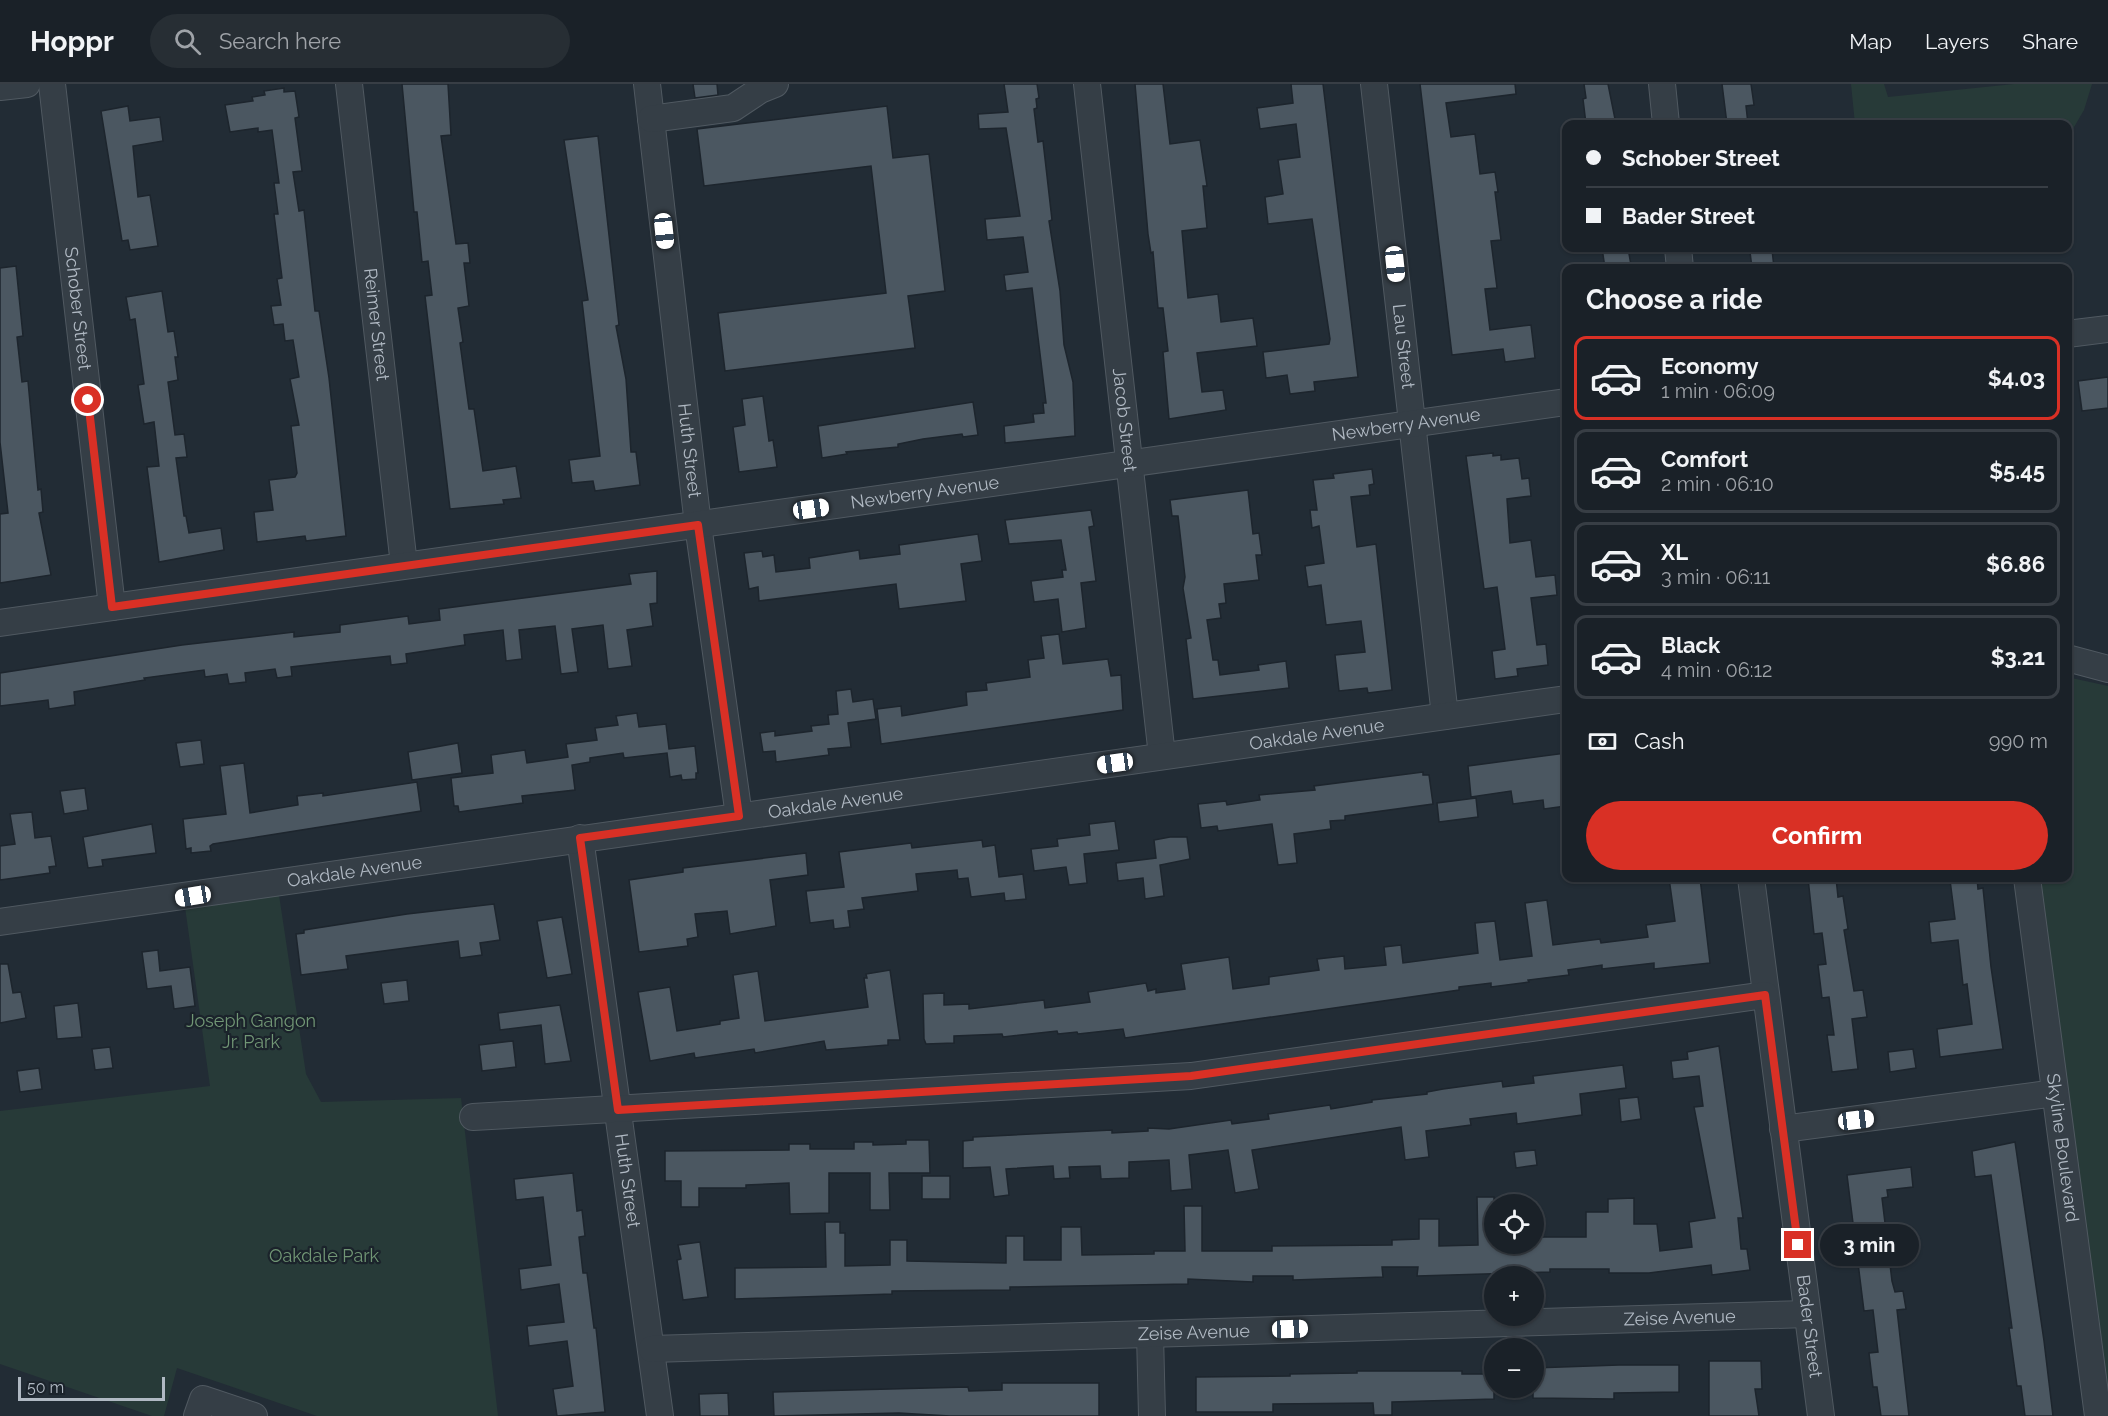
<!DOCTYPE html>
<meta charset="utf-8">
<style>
body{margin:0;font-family:Raleway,sans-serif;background:#272e34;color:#f1f3f6;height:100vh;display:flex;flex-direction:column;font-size:22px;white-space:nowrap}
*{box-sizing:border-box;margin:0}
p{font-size:20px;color:#9fa3a8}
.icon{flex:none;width:33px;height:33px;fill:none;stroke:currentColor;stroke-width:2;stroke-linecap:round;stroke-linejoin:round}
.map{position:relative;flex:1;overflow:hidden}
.side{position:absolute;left:1562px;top:180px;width:510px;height:618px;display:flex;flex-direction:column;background:#1a2128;border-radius:12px;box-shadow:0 2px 4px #0004,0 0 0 2px #383e45}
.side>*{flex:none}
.hud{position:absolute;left:1562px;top:36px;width:510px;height:132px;border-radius:12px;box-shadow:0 2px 4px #0004,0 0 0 2px #383e45;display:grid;align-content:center;height:132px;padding:0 24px;background:#1a2128}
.buttons{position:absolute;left:1484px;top:1110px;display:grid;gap:12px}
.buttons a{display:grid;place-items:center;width:60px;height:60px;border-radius:50%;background:#1a2128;box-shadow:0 2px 4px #0004,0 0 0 2px #383e45;font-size:30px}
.scale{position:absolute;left:18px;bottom:15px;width:147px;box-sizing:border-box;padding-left:6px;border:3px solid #b0b9c3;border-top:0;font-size:16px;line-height:21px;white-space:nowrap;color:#b0b9c3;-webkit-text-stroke:4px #1b232b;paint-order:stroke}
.end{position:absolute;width:27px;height:27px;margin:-14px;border:8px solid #d93025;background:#fff;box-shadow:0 0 0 3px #fff}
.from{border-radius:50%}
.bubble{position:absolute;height:42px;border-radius:21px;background:#1a2128;box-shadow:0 2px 4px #0004,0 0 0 2px #383e45;font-size:20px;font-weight:700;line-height:42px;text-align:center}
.car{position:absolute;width:18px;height:36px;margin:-18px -9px;border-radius:8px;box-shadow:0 0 4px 2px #0007;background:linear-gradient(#fff 24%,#345 0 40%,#fff 0 76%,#345 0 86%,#fff 0)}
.hud b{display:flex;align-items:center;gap:21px;height:57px;font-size:22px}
.hud b+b{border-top:2px solid #383e45}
.hud i{width:15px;height:15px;background:#f1f3f6}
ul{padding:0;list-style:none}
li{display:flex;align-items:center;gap:18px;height:84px;margin:0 12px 9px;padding:0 12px;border:3px solid #383e45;border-radius:12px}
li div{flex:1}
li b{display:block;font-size:22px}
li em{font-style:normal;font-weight:700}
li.current{border-color:#d93025}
li>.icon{width:54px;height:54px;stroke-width:1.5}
h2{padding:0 24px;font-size:27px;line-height:72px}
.pay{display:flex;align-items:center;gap:15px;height:66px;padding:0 24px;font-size:22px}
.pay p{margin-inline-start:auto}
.primary-button{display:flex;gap:12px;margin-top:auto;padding:12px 24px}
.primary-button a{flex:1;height:69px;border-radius:36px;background:#d93025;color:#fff;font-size:24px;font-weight:700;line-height:69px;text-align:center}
header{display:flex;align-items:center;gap:36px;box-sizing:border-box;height:84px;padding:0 30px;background:#1a2128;border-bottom:2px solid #383e45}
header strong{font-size:28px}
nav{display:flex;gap:33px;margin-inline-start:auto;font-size:21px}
.search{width:420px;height:54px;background:#272e34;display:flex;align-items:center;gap:15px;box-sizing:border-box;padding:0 21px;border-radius:33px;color:#9fa3a8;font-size:22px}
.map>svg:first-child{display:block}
.green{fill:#273a38}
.building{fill:#4b5761;stroke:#1d252d;stroke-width:1.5}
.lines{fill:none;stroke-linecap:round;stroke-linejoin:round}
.minor-casing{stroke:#505961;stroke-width:28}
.minor{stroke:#353e46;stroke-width:26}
.route{stroke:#d93025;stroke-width:8}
.labels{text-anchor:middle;stroke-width:4.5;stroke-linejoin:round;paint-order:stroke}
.street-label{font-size:18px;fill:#b0b9c3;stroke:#1b232b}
.park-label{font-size:18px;fill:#719675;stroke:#1b232b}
</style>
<header>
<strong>Hoppr</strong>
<div class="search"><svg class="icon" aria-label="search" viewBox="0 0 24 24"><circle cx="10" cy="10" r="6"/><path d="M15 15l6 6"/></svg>Search here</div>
<nav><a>Map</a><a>Layers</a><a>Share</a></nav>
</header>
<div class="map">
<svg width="2108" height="1332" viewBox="0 0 2108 1332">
<rect width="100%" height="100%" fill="#222c35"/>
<g class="green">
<path d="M1851,0H1884L1888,13L2014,0H2092L2084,26L2067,55V40H1855Z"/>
<path d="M2067,593L2108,602V1325L2038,794H2067Z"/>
<path d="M279,811L306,990L321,1018L461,1014L498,1332H317L177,1284L164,1332H152L0,1280V1027L210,1002L185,823Z"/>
</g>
<g class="building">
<path d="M402,0H448L451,51L441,52L456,160L468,159L470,179H464L469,222L458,224L463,258L460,259L469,325H474L483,387L516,382L521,414L503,416L504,420L450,425L425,212L432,211L428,177L422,178L417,128H414Z"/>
<path d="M693,0H717L718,11L695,14Z"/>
<path d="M1004,0H1037L1039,14L1036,15L1037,24L1034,25L1038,58L1043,57L1052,136L1049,137L1060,207L1064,261L1073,298L1075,352L1005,359L1004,342L1034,338L1033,330L1044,329L1043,319H1046L1032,204L1006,207L1004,191L1028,188L1023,153L987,156L985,135L1020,132L1006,44L979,45L978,30L1008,28Z"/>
<path d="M1135,0H1163L1170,60L1200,56L1207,102H1203L1207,144L1182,147L1188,214L1218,210L1221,238L1253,234L1257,262L1197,269L1202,308L1223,306L1226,326L1169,335L1163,268L1168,267L1163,224H1158L1153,168L1151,169L1148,150Z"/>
<path d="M1291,0H1323L1358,293L1314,298L1315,307L1290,310L1287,291L1266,294L1263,268L1329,260L1330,255L1312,135L1268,140L1265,113L1283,110L1278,76L1300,73L1296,40L1260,45L1257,24L1293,19Z"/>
<path d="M1420,0H1515L1516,10L1446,19L1451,53L1475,50L1480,90L1495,88L1498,108H1495L1501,156L1491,157L1497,204L1485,205L1490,246L1531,241L1535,274L1505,278L1503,265L1452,271Z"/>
<path d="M1584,0H1608L1616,40H1586L1583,15L1586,14Z"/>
<path d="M1722,0H1751L1754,21L1746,22L1748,40H1727Z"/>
<path d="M284,4V8L295,7L299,33L295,34L302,87L293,88L299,127L304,126L315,227H319L329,294L346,452L306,457L305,452L257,458L254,428L273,426L269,396L295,393L297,389L291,342L299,341L290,295L299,293L293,256L285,257L283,240L274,241L271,222L281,221L277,195L282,194L274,130H278L274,99H279L272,46L258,48V44L230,48L225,21L253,17L252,13L265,11L264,7Z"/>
<path d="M128,22L130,37L160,33L163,57L133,62L138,113L150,111L158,162L130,166L128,156L122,157L101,27Z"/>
<path d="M887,22L893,74L929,70L945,207L908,212L915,264L725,287L718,229L886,209L871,82L704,102L697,45Z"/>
<path d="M598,52L619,241L616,242L626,295L631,368H636L640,401L595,407L593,397L572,399L569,376L600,372L582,217L588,216L564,56Z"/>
<path d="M1602,164H1628L1631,181L1605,184Z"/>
<path d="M1772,165L1774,184H1752L1750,168Z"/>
<path d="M16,182L23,252L17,253L22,298L28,297L38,406L41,405L43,428L39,429L51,491L0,499V430L8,429L0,358V184Z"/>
<path d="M162,207L168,248L174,247L178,273H175L178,296L168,298L175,351L184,350L187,373L176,374L184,432H186L189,449L221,444L224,466L159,478L147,383L159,382L154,338L144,340L138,301L144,300L135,235L130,236L126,213Z"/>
<path d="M2108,293V324L2082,327L2078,297Z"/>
<path d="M763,312L769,357L773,356L777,383L739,388L733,343L745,341L742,315Z"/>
<path d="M973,318L978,351L963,353L962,350L923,355L898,360V363L846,368L847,370L822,374L818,342Z"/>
<path d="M1493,369V372L1501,371V376L1519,374L1522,395L1529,394L1531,412L1507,415L1510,459L1531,456L1536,493L1555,491L1557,511L1531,514L1537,561L1546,560L1548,581L1517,585L1518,592L1495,595L1492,567L1505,565L1497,503L1484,505L1466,372Z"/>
<path d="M1372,385L1374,400L1369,401L1370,411L1351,413L1357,463L1376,460L1392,606L1368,609L1367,604L1339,607L1335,571L1365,568L1361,537L1326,541L1321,501L1308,503L1305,482L1324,479L1319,442L1312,444L1310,426H1317L1313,396L1334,394L1333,390Z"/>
<path d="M1248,406L1253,450L1259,449L1262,471H1256L1259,496L1224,500L1226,519L1219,520L1221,534L1207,536L1213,576H1218L1220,591L1259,586L1258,581L1286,577L1289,604L1193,615L1186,555L1191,554L1183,504L1185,493L1178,432H1172L1170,416Z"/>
<path d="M1091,426L1094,442L1089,443L1096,497L1081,499L1086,544L1062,548L1058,515L1034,518L1031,497L1063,493L1062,486H1066L1061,456L1009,460L1005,436Z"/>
<path d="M978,450L982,477L961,480L966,517L899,525L896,500L759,517L758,503L749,505L744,469L762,467L763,473L774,471L776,488L810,484L809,474L859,466L860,475L900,470L899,461Z"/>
<path d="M657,487V519L650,520L653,542L627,546L632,582L608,585L603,541L572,545L578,588L561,590L555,542L519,546L522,575L506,577L503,546L464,551L465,561L406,570L407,579L391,581L390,572L334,578L291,583L292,592L277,594L275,585L245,589L246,598L229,600L227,590L205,593L204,586L144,594L145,596L74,608L75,621L49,625L48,616L0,622V589L182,561L294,548V553L340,548V541L408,532L409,540L440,536L439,525L631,500L629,490Z"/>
<path d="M1059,550L1063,580L1108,575L1111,592L1121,591L1123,626L881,660L877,625L901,622L902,632L967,621L966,608L987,606L986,599L1030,593L1028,576L1044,574L1041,552Z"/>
<path d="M851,605L853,618L873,615L876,635L848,639L851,663L828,665L829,671L776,678L775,667L763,668L760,649L775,647V652L812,647L811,642L829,640L828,631L838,630L836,607Z"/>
<path d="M637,629L639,643L666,640L669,665L695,662L698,689H696V695L682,696L681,691L670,693L667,669L624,674L623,669L590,674V678L572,681L575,706L522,712L523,719L459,728L458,722H454L451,694L493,689L491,671L525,666L527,679L568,673L566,660L597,656L595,644L618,641L616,632Z"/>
<path d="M201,656L204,680L180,683L176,659Z"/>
<path d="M458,659L462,689L412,696L408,668Z"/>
<path d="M1566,669V722L1544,725L1543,716L1513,720L1511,707L1471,713L1468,682Z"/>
<path d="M244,679L250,729L298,721L297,712L323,709V712L417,698L421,727L213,760L210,762L211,767L191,769V764L186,765L183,735L226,730L220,682Z"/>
<path d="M1423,688V691H1429L1433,720L1345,732V736L1330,737L1331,745L1294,750L1297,779L1278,781L1272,740L1218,747L1217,742L1201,744L1198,720L1226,717L1227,721L1260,716L1259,711L1315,706L1314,702Z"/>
<path d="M85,704L88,726L64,730L60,707Z"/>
<path d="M1476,714L1478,733L1439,738L1437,719Z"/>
<path d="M32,728L35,754L51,752L56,782L49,783L50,789L0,796V762L15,760L10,730Z"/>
<path d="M1115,737L1119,766L1084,770L1087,799L1069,801L1066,783L1034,787L1031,765L1058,762L1057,755L1090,751L1089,740Z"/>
<path d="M152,740L156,769L102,776L103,782L88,784L83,753Z"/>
<path d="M1170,753H1187L1190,775L1160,781L1164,812L1145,815L1143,794L1118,797L1116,779L1156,774L1154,756Z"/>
<path d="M982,756L983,763L995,761L999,793L1023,790L1026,815L1005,817L1004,809L971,813L968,794L958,795L957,786L916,790L918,807L862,814L864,825L848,827L850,843L834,845L833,836L810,839L806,807L844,803L839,768L911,759L912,764Z"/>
<path d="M806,769L808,791L770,796L776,842L730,850L727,827L695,830L698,853L687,855L688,862L639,868L629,796L683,788V784Z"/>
<path d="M1669,794H1700L1710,879L1654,885V879L1602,885V881L1568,886L1569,891L1528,896L1529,898L1491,903V899L1459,903V906L1125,954L1123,945L1078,950L1077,948L1058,950L1057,947L1003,953L1002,950L954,952V959L926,960L924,955L923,910L944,909V921L969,920V925L1044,916L1045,924L1090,918L1088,908L1146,899L1148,907L1156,905V909L1185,905L1181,880L1229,873L1233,905L1269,900V893L1319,886L1317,875L1344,872L1345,885L1386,881L1384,863L1401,861L1403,879L1478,869L1475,839L1495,837L1500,876L1532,872L1525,819L1547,816L1553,861L1600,855L1601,859L1648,853L1646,841L1675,837Z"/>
<path d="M1808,794H1836L1838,813L1843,812L1848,845L1844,846L1854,907L1863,906L1867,933L1852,935L1858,985L1832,988L1827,951H1834L1829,913L1822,914L1818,881L1826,880L1822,849L1814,850Z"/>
<path d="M1977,794L1978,805L1983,804L1991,883L2003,965L1940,973L1937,945L1972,940L1967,900L1963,901L1958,856L1931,859L1929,838L1955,835L1950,796Z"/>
<path d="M494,820L500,856L480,859L482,871L460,874L458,857L346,872L348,885L301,891L296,850L304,849V846L407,830Z"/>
<path d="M562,833L572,890L547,894L537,837Z"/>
<path d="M158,866L160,887L190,883L195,922L174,925L171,902L147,905L142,868Z"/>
<path d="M0,880H8L13,909L21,908L26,934L0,939Z"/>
<path d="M890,886L900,956H888V961L826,966L824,957L755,969L754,965L695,974L694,969L650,977L638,908L670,903L677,947L720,940V937L739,934L733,891L758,887L765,937L868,923L864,894H867L866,890Z"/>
<path d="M407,896L409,917L384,920L381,899Z"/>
<path d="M78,919L82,953L57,955L54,922Z"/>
<path d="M560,921L571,977L545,980L541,941L500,946L498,929Z"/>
<path d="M513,957L516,983L482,987L479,961Z"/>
<path d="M1719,962L1743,1134H1738L1741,1165H1747L1750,1186L1712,1191L1711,1181L1649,1189H1609V1185H1550V1188L1417,1192L1418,1183H1382L1383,1193L1293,1196V1192H1253V1198L1188,1195V1200L1010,1203V1206L892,1207V1210L735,1215V1184L826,1183L825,1138H840V1149H845V1182L890,1181V1156H907V1177L1006,1179V1152H1024V1176H1061V1143H1081L1082,1171L1154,1170V1167H1185L1184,1122H1202V1167H1272V1162L1392,1161V1156L1419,1155V1135H1439V1162L1478,1161L1477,1113H1494V1160H1533V1153H1586V1128H1608V1115L1634,1114V1140H1657L1660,1167L1692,1163L1689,1138L1715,1134L1694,1023L1703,1022L1699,992L1673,995L1671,977L1688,975L1687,968Z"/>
<path d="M110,963L113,984L95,986L92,965Z"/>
<path d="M1913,965L1916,984L1890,988L1888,968Z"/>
<path d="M1623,981L1626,1004L1580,1010L1582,1031L1517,1040L1516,1029L1470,1035L1471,1041L1426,1047L1429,1073L1405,1076L1401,1043L1252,1066L1259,1105L1235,1109L1228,1066L1189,1071L1192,1105L1171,1107L1169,1076L1129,1078V1094L1101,1095L1100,1082L1069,1083L1070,1094L1054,1095L1053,1082L1006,1085L1009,1111L994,1113L990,1083L963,1084V1057L973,1056V1053L1112,1046V1049L1148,1047V1044L1169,1045L1231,1036L1232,1040L1269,1035L1268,1030L1330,1021L1331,1025L1372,1018V1016L1427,1010V1008L1443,1005L1502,997L1503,1003L1534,999L1533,992Z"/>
<path d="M39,984L42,1005L20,1008L17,987Z"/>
<path d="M1638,1013L1641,1035L1621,1038L1619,1015Z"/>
<path d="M906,1056H929L930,1089H889L890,1126H870V1089H829V1129L790,1130L789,1099L746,1101V1104H699V1123H681V1097H665V1067L789,1066V1060H810V1065H854V1058H873V1061L906,1060Z"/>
<path d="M2015,1058L2044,1257L2053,1332H2025L2021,1302H2017L2009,1244H2012L1991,1091L1975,1093L1972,1067Z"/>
<path d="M1535,1066L1537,1081L1516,1084L1514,1068Z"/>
<path d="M1911,1083L1913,1103L1887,1106L1888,1113L1882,1114L1892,1197L1895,1208L1903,1207L1906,1225L1897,1226L1909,1332H1881L1877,1303H1873L1869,1269L1878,1268L1873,1226L1864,1227L1847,1091Z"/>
<path d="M573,1089L577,1127L582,1126L585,1152L579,1153L583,1189H587L594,1244H596L605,1328L557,1332L553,1305L573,1302L567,1257L529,1262L527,1242L564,1238L559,1200L521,1206L519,1185L551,1181L543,1113L516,1116L514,1095Z"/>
<rect x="922" y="1092" width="28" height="23"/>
<path d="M700,1158L708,1213L683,1216L677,1176L681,1175L678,1161Z"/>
<path d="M1709,1277H1761L1762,1305H1755L1759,1332H1709Z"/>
<path d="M1619,1281H1679V1308L1614,1309V1315L1533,1314V1284Z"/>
<path d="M1357,1287H1462V1290H1494V1315L1392,1318V1331H1374L1373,1319L1273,1320V1328H1196V1293L1290,1292V1290L1357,1289Z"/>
<path d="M1002,1299H1099V1332H950L899,1329L774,1332L773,1308L968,1303L969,1307L1002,1306Z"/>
<path d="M728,1309L729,1332H700L699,1310Z"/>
</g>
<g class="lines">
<g class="minor-casing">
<g id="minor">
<path id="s1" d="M52,0L112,523"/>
<path id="s2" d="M349,0L404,481"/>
<path id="s3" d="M647,0L698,441L739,732"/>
<path id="s4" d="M1087,0L1162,672"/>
<path id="s5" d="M1374,0L1445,632"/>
<path d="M1662,0L1666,40"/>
<path d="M0,3L27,0"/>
<path d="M651,35L733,24L760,6L775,0"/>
<path d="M1678,164L1680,184"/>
<path d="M2067,250L2108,245"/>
<path id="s6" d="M0,539L1566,318"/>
<path d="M2067,574L2108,585"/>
<path id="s7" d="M580,754L660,1332"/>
<path id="s8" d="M1751,794L1821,1332"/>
<path id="s9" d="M2027,794L2098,1332"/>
<path id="s10" d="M0,838L1566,615"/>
<path d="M473,1033L1191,992L1765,911"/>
<path d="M1783,1045L2055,1009"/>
<path d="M1150,1250L1152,1332"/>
<path id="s11" d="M652,1265L1807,1230"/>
<path d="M197,1332L203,1315L254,1332"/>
</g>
</g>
<use href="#minor" class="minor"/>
</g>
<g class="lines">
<path class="route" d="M88,316L112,523L698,441L739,732L580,754L618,1026L1191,992L1765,911L1798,1161"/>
</g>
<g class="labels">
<g class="street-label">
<text dy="6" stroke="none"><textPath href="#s1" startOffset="226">Schober Street</textPath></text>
<text dy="6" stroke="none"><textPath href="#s2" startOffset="242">Reimer Street</textPath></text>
<text dy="6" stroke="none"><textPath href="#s5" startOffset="264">Lau Street</textPath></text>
<text dy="6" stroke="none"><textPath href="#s4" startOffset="338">Jacob Street</textPath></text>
<text dy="6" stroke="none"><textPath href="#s6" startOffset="1420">Newberry Avenue</textPath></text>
<text dy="6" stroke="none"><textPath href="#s3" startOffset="369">Huth Street</textPath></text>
<text dy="6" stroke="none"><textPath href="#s6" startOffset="934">Newberry Avenue</textPath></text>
<text dy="6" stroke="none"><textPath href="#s10" startOffset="1330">Oakdale Avenue</textPath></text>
<text dy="6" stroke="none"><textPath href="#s10" startOffset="844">Oakdale Avenue</textPath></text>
<text dy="6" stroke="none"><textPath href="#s10" startOffset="358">Oakdale Avenue</textPath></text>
<text dy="6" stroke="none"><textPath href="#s9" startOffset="272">Skyline Boulevard</textPath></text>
<text dy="6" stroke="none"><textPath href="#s7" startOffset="346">Huth Street</textPath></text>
<text dy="6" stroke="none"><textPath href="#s11" startOffset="1028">Zeise Avenue</textPath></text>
<text dy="6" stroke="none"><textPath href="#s8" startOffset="452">Bader Street</textPath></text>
<text dy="6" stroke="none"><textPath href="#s11" startOffset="542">Zeise Avenue</textPath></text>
</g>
<g class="park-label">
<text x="251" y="943">Joseph Gangon<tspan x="251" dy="21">Jr. Park</tspan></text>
<text x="324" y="1178">Oakdale Park</text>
</g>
</g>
</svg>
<div class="buttons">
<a><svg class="icon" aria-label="locate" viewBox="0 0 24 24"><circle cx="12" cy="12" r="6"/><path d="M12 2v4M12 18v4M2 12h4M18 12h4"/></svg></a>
<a>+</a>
<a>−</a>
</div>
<div class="scale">50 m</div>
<i class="end from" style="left:88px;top:316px"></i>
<i class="end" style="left:1798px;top:1161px"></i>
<div class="bubble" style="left:1820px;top:1140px;width:99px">3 min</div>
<i class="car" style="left:664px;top:147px;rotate:174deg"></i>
<i class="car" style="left:1395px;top:180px;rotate:174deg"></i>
<i class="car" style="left:811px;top:425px;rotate:82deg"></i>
<i class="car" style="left:1115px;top:679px;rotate:262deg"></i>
<i class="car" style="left:193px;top:812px;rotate:261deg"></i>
<i class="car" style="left:1856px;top:1036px;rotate:83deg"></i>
<i class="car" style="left:1290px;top:1245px;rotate:88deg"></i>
<div class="hud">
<b><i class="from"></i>Schober Street</b>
<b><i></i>Bader Street</b>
</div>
<section class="side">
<h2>Choose a ride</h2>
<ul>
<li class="current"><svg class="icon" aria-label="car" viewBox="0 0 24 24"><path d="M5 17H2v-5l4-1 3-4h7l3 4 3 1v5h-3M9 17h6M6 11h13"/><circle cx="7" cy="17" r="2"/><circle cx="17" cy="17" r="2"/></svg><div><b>Economy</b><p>1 min · 06:09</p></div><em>$4.03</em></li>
<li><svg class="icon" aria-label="car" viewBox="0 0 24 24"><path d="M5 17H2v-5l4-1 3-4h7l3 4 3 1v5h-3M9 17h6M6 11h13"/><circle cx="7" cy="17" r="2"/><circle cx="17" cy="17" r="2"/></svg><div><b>Comfort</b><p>2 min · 06:10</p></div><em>$5.45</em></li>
<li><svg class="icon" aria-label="car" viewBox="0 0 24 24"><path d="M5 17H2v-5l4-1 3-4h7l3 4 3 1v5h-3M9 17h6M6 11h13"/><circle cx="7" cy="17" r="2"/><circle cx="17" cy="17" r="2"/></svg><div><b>XL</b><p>3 min · 06:11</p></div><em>$6.86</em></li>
<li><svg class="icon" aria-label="car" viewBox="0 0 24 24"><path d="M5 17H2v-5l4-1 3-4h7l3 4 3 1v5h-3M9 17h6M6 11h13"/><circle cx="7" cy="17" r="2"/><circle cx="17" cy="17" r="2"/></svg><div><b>Black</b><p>4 min · 06:12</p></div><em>$3.21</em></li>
</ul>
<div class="pay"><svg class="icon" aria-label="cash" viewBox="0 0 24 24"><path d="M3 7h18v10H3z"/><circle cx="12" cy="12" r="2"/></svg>Cash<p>990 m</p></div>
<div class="primary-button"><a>Confirm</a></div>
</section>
</div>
